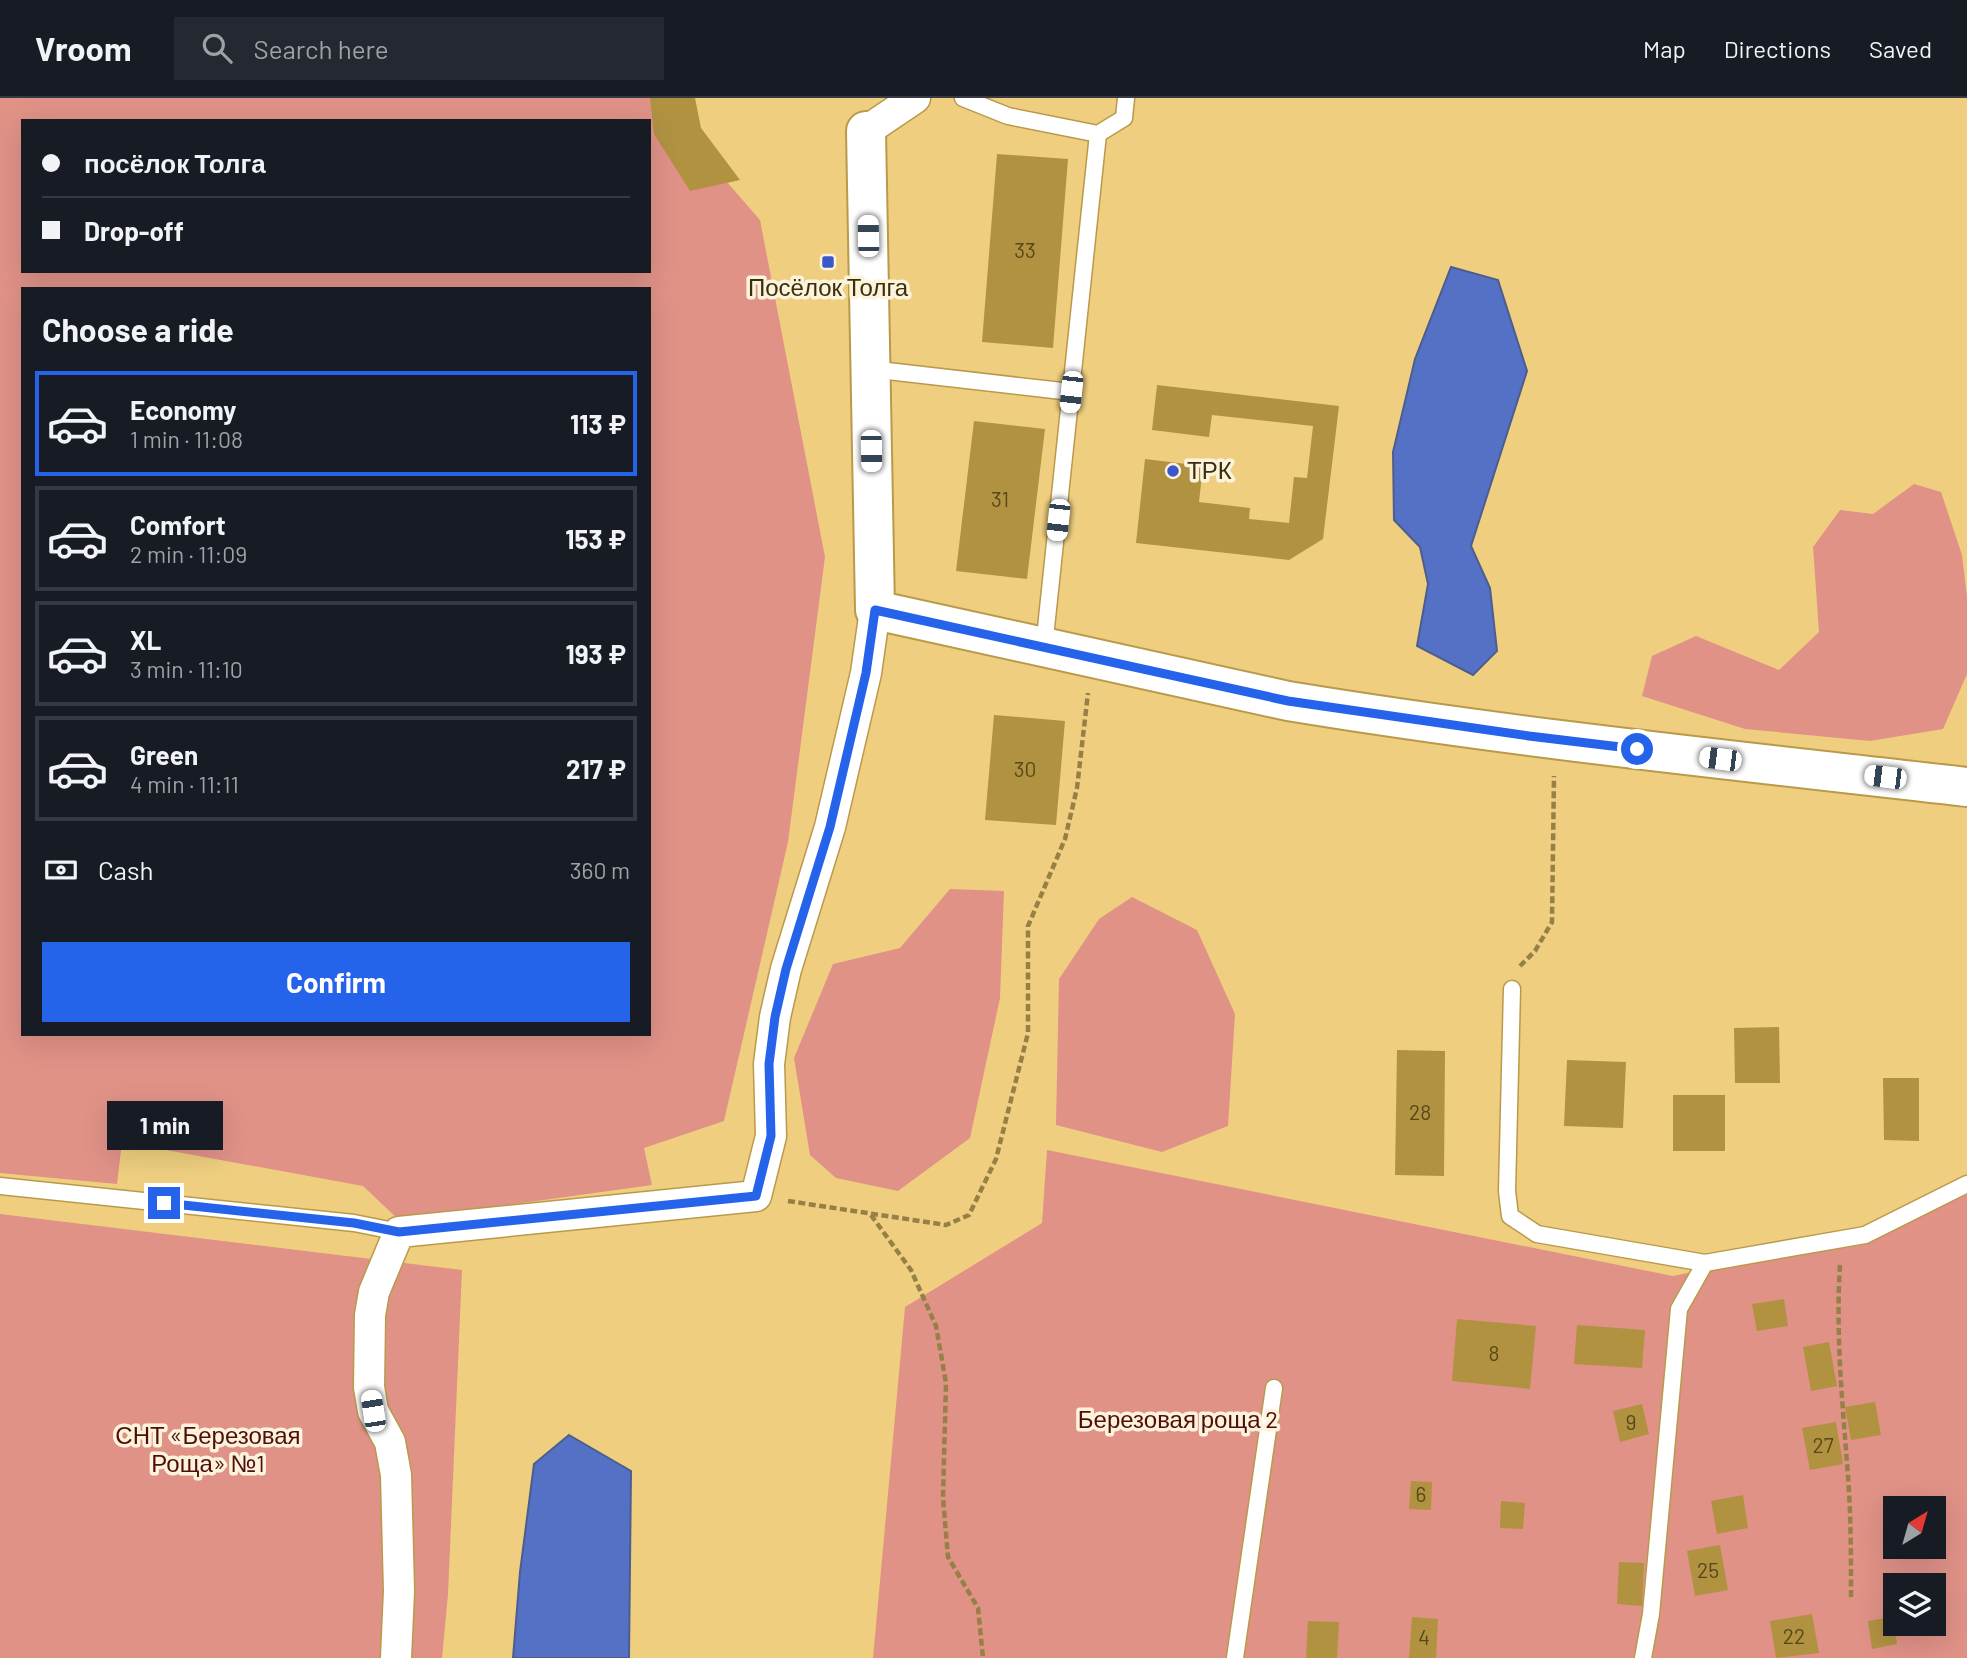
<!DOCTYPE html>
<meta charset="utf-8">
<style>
body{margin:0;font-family:Barlow,sans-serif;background:#242831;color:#f1f3f6;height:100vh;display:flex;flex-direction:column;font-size:26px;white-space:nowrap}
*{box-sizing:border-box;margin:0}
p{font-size:23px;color:#9ea1a6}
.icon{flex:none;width:38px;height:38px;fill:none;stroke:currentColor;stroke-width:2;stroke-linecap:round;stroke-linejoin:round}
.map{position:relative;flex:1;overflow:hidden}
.sheet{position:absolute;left:21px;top:189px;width:630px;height:749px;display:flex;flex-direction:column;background:#171b24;border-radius:0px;box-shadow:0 7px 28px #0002}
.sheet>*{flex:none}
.top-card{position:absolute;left:21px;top:21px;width:630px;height:154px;border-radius:0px;box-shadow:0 7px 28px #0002;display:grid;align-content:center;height:154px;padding:0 21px;background:#171b24}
.needle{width:46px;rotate:37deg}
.controls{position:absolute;left:1883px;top:1398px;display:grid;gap:14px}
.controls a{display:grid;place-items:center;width:63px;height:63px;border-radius:0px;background:#171b24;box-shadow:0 7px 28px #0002;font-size:35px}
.end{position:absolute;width:32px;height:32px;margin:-16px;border:9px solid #2563eb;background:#fff;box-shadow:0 0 0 4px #fff}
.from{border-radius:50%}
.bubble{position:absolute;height:49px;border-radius:0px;background:#171b24;box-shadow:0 7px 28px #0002;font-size:23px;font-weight:700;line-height:49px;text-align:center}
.car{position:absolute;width:21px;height:42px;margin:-21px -10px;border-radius:9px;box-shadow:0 0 5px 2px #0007;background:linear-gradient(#fff 24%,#345 0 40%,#fff 0 76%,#345 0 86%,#fff 0)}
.top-card b{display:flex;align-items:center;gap:24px;height:66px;font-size:26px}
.top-card b+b{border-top:2px solid #363941}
.top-card i{width:18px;height:18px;background:#f1f3f6}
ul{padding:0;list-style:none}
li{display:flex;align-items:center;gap:21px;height:105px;margin:0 14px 10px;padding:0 7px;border:4px solid #363941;border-radius:0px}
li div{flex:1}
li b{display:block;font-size:26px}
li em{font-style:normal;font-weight:700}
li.on{border-color:#2563eb}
li>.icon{width:63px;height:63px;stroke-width:1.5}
h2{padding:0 21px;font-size:32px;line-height:84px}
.pay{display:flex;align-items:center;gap:18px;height:77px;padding:0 21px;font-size:26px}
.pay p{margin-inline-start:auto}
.primary-button{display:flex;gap:14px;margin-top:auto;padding:14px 21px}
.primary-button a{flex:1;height:80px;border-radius:0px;background:#2563eb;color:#fff;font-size:28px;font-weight:700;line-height:80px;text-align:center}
header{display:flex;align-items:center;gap:42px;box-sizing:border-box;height:98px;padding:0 35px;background:#171b24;border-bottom:2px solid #363941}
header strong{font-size:33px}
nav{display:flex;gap:38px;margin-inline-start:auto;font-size:24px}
.search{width:490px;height:63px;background:#242831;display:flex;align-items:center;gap:18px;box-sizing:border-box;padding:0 24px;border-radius:0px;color:#9ea1a6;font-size:26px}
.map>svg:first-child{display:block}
.green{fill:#e09287;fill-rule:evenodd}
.water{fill:#5571c6;stroke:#4d5d8e;stroke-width:2}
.building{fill:#b09241}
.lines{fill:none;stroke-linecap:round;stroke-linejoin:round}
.service-casing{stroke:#b99a4a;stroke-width:19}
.minor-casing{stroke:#b99a4a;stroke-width:33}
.tertiary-casing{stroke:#b99a4a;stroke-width:42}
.path{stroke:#968046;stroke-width:4.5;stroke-dasharray:7 3.5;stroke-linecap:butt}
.service{stroke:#fff;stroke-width:16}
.minor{stroke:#fff;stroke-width:30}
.tertiary{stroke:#fff;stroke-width:38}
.route{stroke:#2563eb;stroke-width:9}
.poi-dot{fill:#3a58c9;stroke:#fcf3dc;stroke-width:2.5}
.labels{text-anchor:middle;stroke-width:7;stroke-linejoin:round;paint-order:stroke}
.number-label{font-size:21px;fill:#584718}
.poi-label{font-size:24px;fill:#3b2e0b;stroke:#fcf3dc}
.park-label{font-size:24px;fill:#510d09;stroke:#fcf3dc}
</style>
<header>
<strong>Vroom</strong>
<div class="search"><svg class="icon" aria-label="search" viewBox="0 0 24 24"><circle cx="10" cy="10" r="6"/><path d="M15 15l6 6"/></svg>Search here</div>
<nav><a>Map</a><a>Directions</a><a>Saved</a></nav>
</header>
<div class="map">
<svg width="1967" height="1560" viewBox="0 0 1967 1560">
<rect width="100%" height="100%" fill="#efcf7f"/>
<g class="green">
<path d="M0,0H654L760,122L825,459L788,744L724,1023L644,1050L652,1087L399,1122L363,1088L122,1044L117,1086L0,1075ZM23,23H649V173H23ZM23,191H649V936H23Z"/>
<path d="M1914,386L1941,394L1962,457L1967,499V576L1943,631L1870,643L1745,631L1642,598L1652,558L1696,538L1779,572L1819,534L1813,449L1840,412L1873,416Z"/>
<path d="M950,791L1004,793L1000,900L970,1040L898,1093L836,1080L810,1057L794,960L833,866L900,850Z"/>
<path d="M1132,799L1197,832L1235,916L1228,1028L1162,1054L1056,1027L1059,881L1099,821Z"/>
<path d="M1047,1052L1673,1178L1804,1151L1967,1097V1560H873L905,1209L1042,1125ZM1895,1410H1934V1449H1895ZM1895,1488H1934V1526H1895Z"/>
<path d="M0,1116L462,1172L448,1496L442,1560H0Z"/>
</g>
<g class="water">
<path d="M1451,169L1498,182L1527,273L1471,448L1490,490L1497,553L1473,577L1417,548L1428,486L1420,449L1394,422L1393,354L1415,261Z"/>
<path d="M569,1337L631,1373L629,1560H513L520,1474L534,1366Z"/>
</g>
<g class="building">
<path d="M650,0H695L701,30L740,82L690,93L654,36Z"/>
<path d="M997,56L1068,61L1053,250L982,244Z"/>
<path d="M1157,287L1339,308L1323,441L1289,462L1136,445L1145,361L1203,368L1199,404L1250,410L1249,421L1289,425L1294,379L1307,380L1313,328L1212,317L1209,339L1152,332Z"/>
<path d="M974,323L1045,331L1027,481L956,473Z"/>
<path d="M994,617L1065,623L1056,727L985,722Z"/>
<path d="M1779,929L1780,985H1735L1734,930Z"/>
<path d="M1397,952L1445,953L1444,1078L1395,1077Z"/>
<path d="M1567,962L1626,964L1623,1030L1564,1028Z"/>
<path d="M1883,980H1919V1043L1884,1042Z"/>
<rect x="1673" y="997" width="52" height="56"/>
<path d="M1784,1201L1788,1228L1757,1233L1752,1206Z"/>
<path d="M1457,1221L1536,1228L1530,1291L1452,1283Z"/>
<path d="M1577,1227L1645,1232L1642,1270L1574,1266Z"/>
<path d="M1829,1244L1837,1288L1811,1293L1803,1249Z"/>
<path d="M1875,1304L1881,1337L1851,1342L1845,1309Z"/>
<path d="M1642,1306L1649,1336L1620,1344L1613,1313Z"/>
<path d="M1836,1324L1843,1366L1810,1372L1802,1330Z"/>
<path d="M1411,1383L1432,1384L1431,1412L1409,1411Z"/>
<path d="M1743,1397L1748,1430L1717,1436L1711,1403Z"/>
<path d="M1501,1403L1525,1405L1523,1431L1500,1430Z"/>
<path d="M1720,1447L1728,1492L1695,1498L1687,1453Z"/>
<path d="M1619,1464L1644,1465L1642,1508L1617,1506Z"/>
<path d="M1812,1516L1819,1555L1776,1560L1770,1523Z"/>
<path d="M1412,1519L1438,1521L1436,1560H1409Z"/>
<path d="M1893,1519L1897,1546L1872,1551L1868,1523Z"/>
<path d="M1308,1523L1339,1524L1337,1560H1306Z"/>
</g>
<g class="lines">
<g class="service-casing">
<g id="service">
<path d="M963,0L1008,18L1098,36L1124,20L1126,0"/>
<path d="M870,271L1071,294"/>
<path d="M1044,549L1098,36"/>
<path d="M1512,891L1507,1093L1510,1118L1537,1136L1705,1165"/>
<path d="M0,1088L354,1125L399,1134"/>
<path d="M1235,1560L1274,1290"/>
<path d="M1643,1560L1651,1516L1679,1211L1705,1165L1865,1137L1967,1086"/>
</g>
</g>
<g class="minor-casing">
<g id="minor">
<path d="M866,33L915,0"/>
<path d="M396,1560L399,1493L396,1377L390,1344L373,1313L369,1289L370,1217L374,1194L399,1134L756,1098L771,1038L769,966L775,919L786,871L830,729L866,575L875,512"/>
</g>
</g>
<g class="tertiary-casing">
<path id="tertiary" d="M866,33L875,512L1288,603C1513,640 1740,663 1967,689"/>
</g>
<g class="path">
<path d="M1520,868L1535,853L1552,824L1554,678"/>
<path d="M788,1103L946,1127L969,1117L996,1061L1028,935V828L1065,741L1077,690L1088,595"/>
<path d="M871,1117L911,1172L936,1228L946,1285L943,1400L948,1459L978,1510L983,1560"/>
<path d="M1840,1167C1835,1242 1844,1318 1849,1393C1851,1429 1851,1465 1851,1501"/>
</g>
<use href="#service" class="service"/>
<use href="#minor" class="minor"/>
<use href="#tertiary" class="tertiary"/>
</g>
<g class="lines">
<path class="route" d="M164,1105L354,1125L399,1134L756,1098L771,1038L769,966L775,919L786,871L830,729L866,575L875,512L1288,603L1529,638L1637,651"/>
</g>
<g class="poi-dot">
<rect x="821" y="157" width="14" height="14" rx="3.5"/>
<circle cx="1173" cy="373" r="7"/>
</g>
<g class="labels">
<g class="number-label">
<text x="1025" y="160">33</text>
<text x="1000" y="409">31</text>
<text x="1025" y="679">30</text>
<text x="1420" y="1022">28</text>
<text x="1494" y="1263">8</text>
<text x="1631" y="1332">9</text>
<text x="1823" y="1355">27</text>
<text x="1421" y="1404">6</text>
<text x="1708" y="1480">25</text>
<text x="1794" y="1546">22</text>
<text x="1424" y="1547">4</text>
</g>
<g class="poi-label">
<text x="828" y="198">Посёлок Толга</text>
<text x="1187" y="381" text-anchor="start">ТРК</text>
</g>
<g class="park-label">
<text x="1178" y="1330">Березовая роща 2</text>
<text x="208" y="1346">СНТ «Березовая<tspan x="208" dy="28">Роща» №1</tspan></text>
</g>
</g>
</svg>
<div class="controls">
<a><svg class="needle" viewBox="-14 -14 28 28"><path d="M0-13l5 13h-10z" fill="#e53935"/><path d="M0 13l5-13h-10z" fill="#9ea1a6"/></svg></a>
<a><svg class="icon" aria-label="layers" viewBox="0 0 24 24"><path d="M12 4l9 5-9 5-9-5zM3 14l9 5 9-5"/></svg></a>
</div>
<i class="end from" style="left:1637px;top:651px"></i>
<i class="end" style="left:164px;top:1105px"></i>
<div class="bubble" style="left:107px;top:1003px;width:116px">1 min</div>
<i class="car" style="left:868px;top:138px;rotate:359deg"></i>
<i class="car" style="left:1071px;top:294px;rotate:186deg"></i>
<i class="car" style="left:871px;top:353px;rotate:179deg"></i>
<i class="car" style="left:1058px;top:422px;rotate:186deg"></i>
<i class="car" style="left:1720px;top:661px;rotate:277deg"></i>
<i class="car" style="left:1885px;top:679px;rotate:277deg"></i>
<i class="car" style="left:373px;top:1313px;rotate:351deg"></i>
<div class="top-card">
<b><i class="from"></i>посёлок Толга</b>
<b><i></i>Drop-off</b>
</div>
<section class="sheet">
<h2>Choose a ride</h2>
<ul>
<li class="on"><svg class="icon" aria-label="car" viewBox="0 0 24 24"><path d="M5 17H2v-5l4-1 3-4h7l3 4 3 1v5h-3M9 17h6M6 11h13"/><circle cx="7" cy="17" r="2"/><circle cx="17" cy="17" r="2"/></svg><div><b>Economy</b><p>1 min · 11:08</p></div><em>113 ₽</em></li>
<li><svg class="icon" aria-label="car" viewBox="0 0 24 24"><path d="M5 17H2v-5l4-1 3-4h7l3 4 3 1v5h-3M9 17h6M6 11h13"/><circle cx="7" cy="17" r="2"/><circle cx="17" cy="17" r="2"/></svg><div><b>Comfort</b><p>2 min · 11:09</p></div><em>153 ₽</em></li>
<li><svg class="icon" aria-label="car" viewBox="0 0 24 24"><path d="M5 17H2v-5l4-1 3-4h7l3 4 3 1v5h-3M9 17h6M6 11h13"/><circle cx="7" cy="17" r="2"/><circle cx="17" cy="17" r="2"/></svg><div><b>XL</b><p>3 min · 11:10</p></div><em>193 ₽</em></li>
<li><svg class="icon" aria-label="car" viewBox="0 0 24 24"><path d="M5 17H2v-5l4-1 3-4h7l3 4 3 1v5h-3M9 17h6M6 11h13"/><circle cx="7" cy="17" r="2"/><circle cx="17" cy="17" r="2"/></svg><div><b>Green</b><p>4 min · 11:11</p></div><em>217 ₽</em></li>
</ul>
<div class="pay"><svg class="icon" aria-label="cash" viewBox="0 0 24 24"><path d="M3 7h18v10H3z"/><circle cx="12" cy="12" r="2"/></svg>Cash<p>360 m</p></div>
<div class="primary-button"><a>Confirm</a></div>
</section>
</div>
